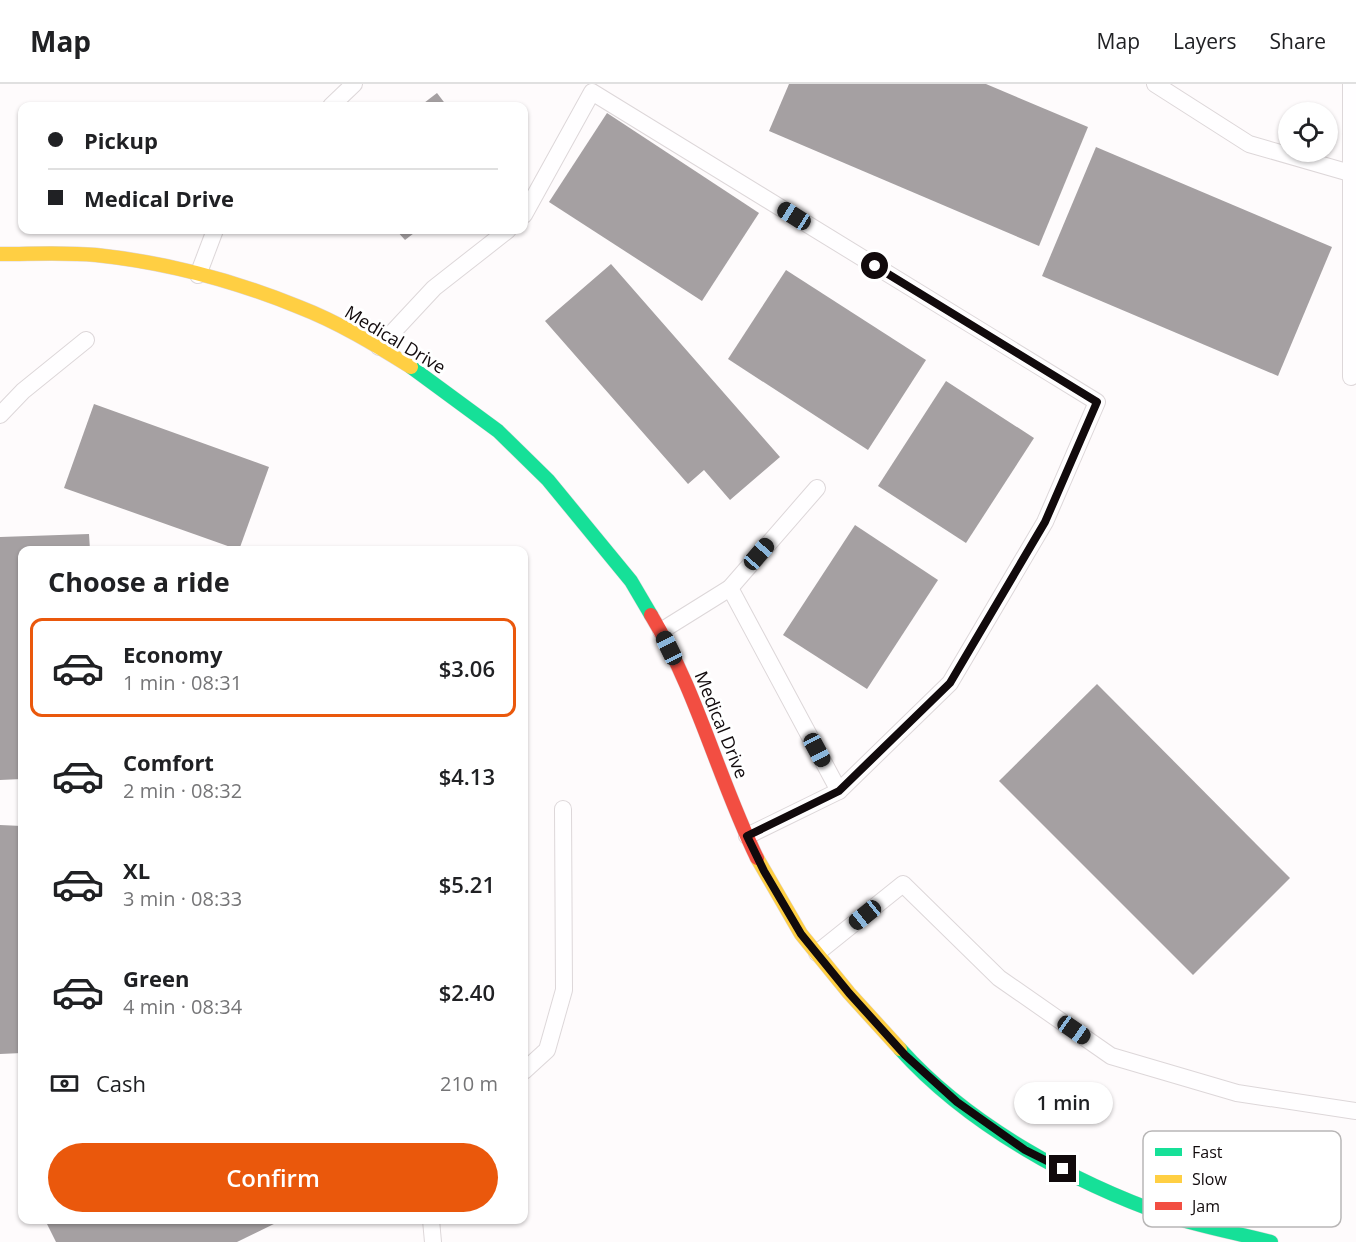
<!DOCTYPE html>
<meta charset="utf-8">
<style>
body{margin:0;font-family:"Open Sans",sans-serif;background:#f6f6f6;color:#202124;height:100vh;display:flex;flex-direction:column;font-size:22px;white-space:nowrap}
*{box-sizing:border-box;margin:0}
p{font-size:20px;color:#757577}
.icon{flex:none;width:33px;height:33px;fill:none;stroke:currentColor;stroke-width:2;stroke-linecap:round;stroke-linejoin:round}
.map{position:relative;flex:1;overflow:hidden}
.sheet{position:absolute;left:18px;top:462px;width:510px;height:678px;display:flex;flex-direction:column;background:#fff;border-radius:12px;box-shadow:0 2px 4px #0004}
.sheet>*{flex:none}
.hud{position:absolute;left:18px;top:18px;width:510px;height:132px;border-radius:12px;box-shadow:0 2px 4px #0004;display:grid;align-content:center;height:132px;padding:0 30px;background:#fff}
.fabs{position:absolute;left:1278px;top:18px;display:grid;gap:12px}
.fabs a{display:grid;place-items:center;width:60px;height:60px;border-radius:50%;background:#fff;box-shadow:0 2px 4px #0004;font-size:30px}
.end{position:absolute;width:27px;height:27px;margin:-14px;border:8px solid #110a0c;background:#fff;box-shadow:0 0 0 3px #fff}
.from{border-radius:50%}
.bubble{position:absolute;height:42px;border-radius:21px;background:#fff;box-shadow:0 2px 4px #0004;font-size:20px;font-weight:600;line-height:42px;text-align:center}
.car{position:absolute;width:18px;height:36px;margin:-18px -9px;border-radius:8px;box-shadow:0 0 4px 2px #0007;background:linear-gradient(#222 24%,#8ab4d8 0 40%,#222 0 76%,#8ab4d8 0 86%,#222 0)}
.hud b{display:flex;align-items:center;gap:21px;height:57px;font-size:22px}
.hud b+b{border-top:2px solid #e0e0e0}
.hud i{width:15px;height:15px;background:#202124}
ul{padding:0;list-style:none}
li{display:flex;align-items:center;gap:18px;height:99px;margin:0 12px 9px;padding:0 18px;border:3px solid transparent;border-radius:12px}
li div{flex:1}
li b{display:block;font-size:22px}
li em{font-style:normal;font-weight:600}
li.active{border-color:#ea580c}
li>.icon{width:54px;height:54px;stroke-width:1.5}
h2{padding:0 30px;font-size:27px;line-height:72px}
.pay{display:flex;align-items:center;gap:15px;height:66px;padding:0 30px;font-size:22px}
.pay p{margin-inline-start:auto}
.button{display:flex;gap:12px;margin-top:auto;padding:12px 30px}
.button a{flex:1;height:69px;border-radius:36px;background:#ea580c;color:#fff;font-size:24px;font-weight:600;line-height:69px;text-align:center}
header{display:flex;align-items:center;gap:36px;box-sizing:border-box;height:84px;padding:0 30px;background:#fff;border-bottom:2px solid #e0e0e0}
header strong{font-size:28px}
nav{display:flex;gap:33px;margin-inline-start:auto;font-size:21px}
.map>svg:first-child{display:block}
.building{fill:#a5a0a2}
.lines{fill:none;stroke-linecap:round;stroke-linejoin:round}
.lane-casing{stroke:#ddd7d9;stroke-width:18}
.fast-casing{stroke:#ddd7d9;stroke-width:15}
.slow-casing{stroke:#ddd7d9;stroke-width:15}
.jam-casing{stroke:#ddd7d9;stroke-width:15}
.lane{stroke:#fffeff;stroke-width:16}
.fast{stroke:#16e098;stroke-width:14}
.slow{stroke:#ffcf43;stroke-width:14}
.jam{stroke:#f24e42;stroke-width:14}
.route{stroke:#110a0c;stroke-width:8}
.labels{text-anchor:middle;stroke-width:6;stroke-linejoin:round;paint-order:stroke}
.street-label{font-size:18px;fill:#110a0c;stroke:#fff}
.key{fill:#fff;stroke:#b8b6b6;stroke-width:1.5}
.key-label{font-size:16px;fill:#110a0c}
</style>
<header>
<strong>Map</strong>
<nav><a>Map</a><a>Layers</a><a>Share</a></nav>
</header>
<div class="map">
<svg width="1356" height="1158" viewBox="0 0 1356 1158">
<rect width="100%" height="100%" fill="#fefbfc"/>
<g class="building">
<path d="M789,0H986L1088,43L1039,162L769,47Z"/>
<path d="M437,9L447,22H420Z"/>
<path d="M607,29L759,129L702,217L549,118Z"/>
<path d="M1096,63L1332,163L1278,292L1042,192Z"/>
<path d="M396,146H418L405,156Z"/>
<path d="M611,180L780,373L730,416L704,386L688,400L545,237Z"/>
<path d="M786,186L926,276L868,366L728,275Z"/>
<path d="M946,297L1034,354L966,459L878,402Z"/>
<path d="M94,320L269,383L239,466L64,404Z"/>
<path d="M855,441L938,496L867,605L783,551Z"/>
<path d="M89,450L90,466H22V695L0,696V453Z"/>
<path d="M1097,600L1290,794L1193,891L999,697Z"/>
<path d="M0,741L22,742V969L0,970Z"/>
<path d="M56,1136H282L237,1158H56L47,1140Z"/>
</g>
<g class="lines">
<g class="lane-casing">
<g id="lane">
<path d="M1155,0L1249,60L1350,89"/>
<path d="M1351,0V293"/>
<path d="M331,22L354,0"/>
<path d="M524,131L592,8L1097,318L1045,438L950,599L839,707L747,752"/>
<path d="M198,191L215,146"/>
<path d="M379,263L434,204L508,146"/>
<path d="M0,331L23,307L86,256"/>
<path d="M730,504L839,707"/>
<path d="M661,547L730,504L817,404"/>
<path d="M817,869L903,800L999,894L1111,972L1237,1009L1356,1027"/>
<path d="M524,987L547,966L564,906L563,725"/>
<path d="M431,1136L433,1158"/>
</g>
</g>
<g class="fast-casing">
<g id="fast">
<path d="M411,283L498,347L548,396L631,497L651,531"/>
<path d="M900,965C968,1041 1074,1099 1169,1132C1202,1143 1237,1149 1271,1158"/>
</g>
</g>
<g class="slow-casing">
<g id="slow">
<path d="M0,170C32,170 65,168 96,171C164,178 235,197 299,223C338,238 376,261 411,283"/>
<path d="M757,774L801,850L849,909L900,965"/>
</g>
</g>
<g class="jam-casing">
<path id="jam" d="M651,531C697,607 718,694 757,774"/>
</g>
<use href="#lane" class="lane"/>
<use href="#fast" class="fast"/>
<use href="#slow" class="slow"/>
<use href="#jam" class="jam"/>
</g>
<g class="lines">
<path class="route" d="M875,182L1097,318L1045,438L950,599L839,707L747,752L764,787L801,850L849,909L905,971L957,1018L1025,1066L1063,1085"/>
</g>
<g class="labels">
<g class="street-label">
<text transform="translate(395 256) rotate(31)" y="6">Medical Drive</text>
<text transform="translate(721 641) rotate(68)" y="6">Medical Drive</text>
</g>
</g>
<rect x="1143" y="1047" width="198" height="96" rx="9" class="key"/>
<rect x="1155" y="1064" width="27" height="8" fill="#16e098"/>
<rect x="1155" y="1091" width="27" height="8" fill="#ffcf43"/>
<rect x="1155" y="1118" width="27" height="8" fill="#f24e42"/>
<g class="key-label">
<text x="1192" y="1074">Fast</text>
<text x="1192" y="1101">Slow</text>
<text x="1192" y="1128">Jam</text>
</g>
</svg>
<div class="fabs">
<a><svg class="icon" aria-label="locate" viewBox="0 0 24 24"><circle cx="12" cy="12" r="6"/><path d="M12 2v4M12 18v4M2 12h4M18 12h4"/></svg></a>
</div>
<i class="end from" style="left:875px;top:182px"></i>
<i class="end" style="left:1063px;top:1085px"></i>
<div class="bubble" style="left:1014px;top:998px;width:99px">1 min</div>
<i class="car" style="left:794px;top:132px;rotate:302deg"></i>
<i class="car" style="left:759px;top:470px;rotate:41deg"></i>
<i class="car" style="left:669px;top:564px;rotate:334deg"></i>
<i class="car" style="left:817px;top:666px;rotate:152deg"></i>
<i class="car" style="left:865px;top:831px;rotate:231deg"></i>
<i class="car" style="left:1074px;top:946px;rotate:125deg"></i>
<div class="hud">
<b><i class="from"></i>Pickup</b>
<b><i></i>Medical Drive</b>
</div>
<section class="sheet">
<h2>Choose a ride</h2>
<ul>
<li class="active"><svg class="icon" aria-label="car" viewBox="0 0 24 24"><path d="M5 17H2v-5l4-1 3-4h7l3 4 3 1v5h-3M9 17h6M6 11h13"/><circle cx="7" cy="17" r="2"/><circle cx="17" cy="17" r="2"/></svg><div><b>Economy</b><p>1 min · 08:31</p></div><em>$3.06</em></li>
<li><svg class="icon" aria-label="car" viewBox="0 0 24 24"><path d="M5 17H2v-5l4-1 3-4h7l3 4 3 1v5h-3M9 17h6M6 11h13"/><circle cx="7" cy="17" r="2"/><circle cx="17" cy="17" r="2"/></svg><div><b>Comfort</b><p>2 min · 08:32</p></div><em>$4.13</em></li>
<li><svg class="icon" aria-label="car" viewBox="0 0 24 24"><path d="M5 17H2v-5l4-1 3-4h7l3 4 3 1v5h-3M9 17h6M6 11h13"/><circle cx="7" cy="17" r="2"/><circle cx="17" cy="17" r="2"/></svg><div><b>XL</b><p>3 min · 08:33</p></div><em>$5.21</em></li>
<li><svg class="icon" aria-label="car" viewBox="0 0 24 24"><path d="M5 17H2v-5l4-1 3-4h7l3 4 3 1v5h-3M9 17h6M6 11h13"/><circle cx="7" cy="17" r="2"/><circle cx="17" cy="17" r="2"/></svg><div><b>Green</b><p>4 min · 08:34</p></div><em>$2.40</em></li>
</ul>
<div class="pay"><svg class="icon" aria-label="cash" viewBox="0 0 24 24"><path d="M3 7h18v10H3z"/><circle cx="12" cy="12" r="2"/></svg>Cash<p>210 m</p></div>
<div class="button"><a>Confirm</a></div>
</section>
</div>
